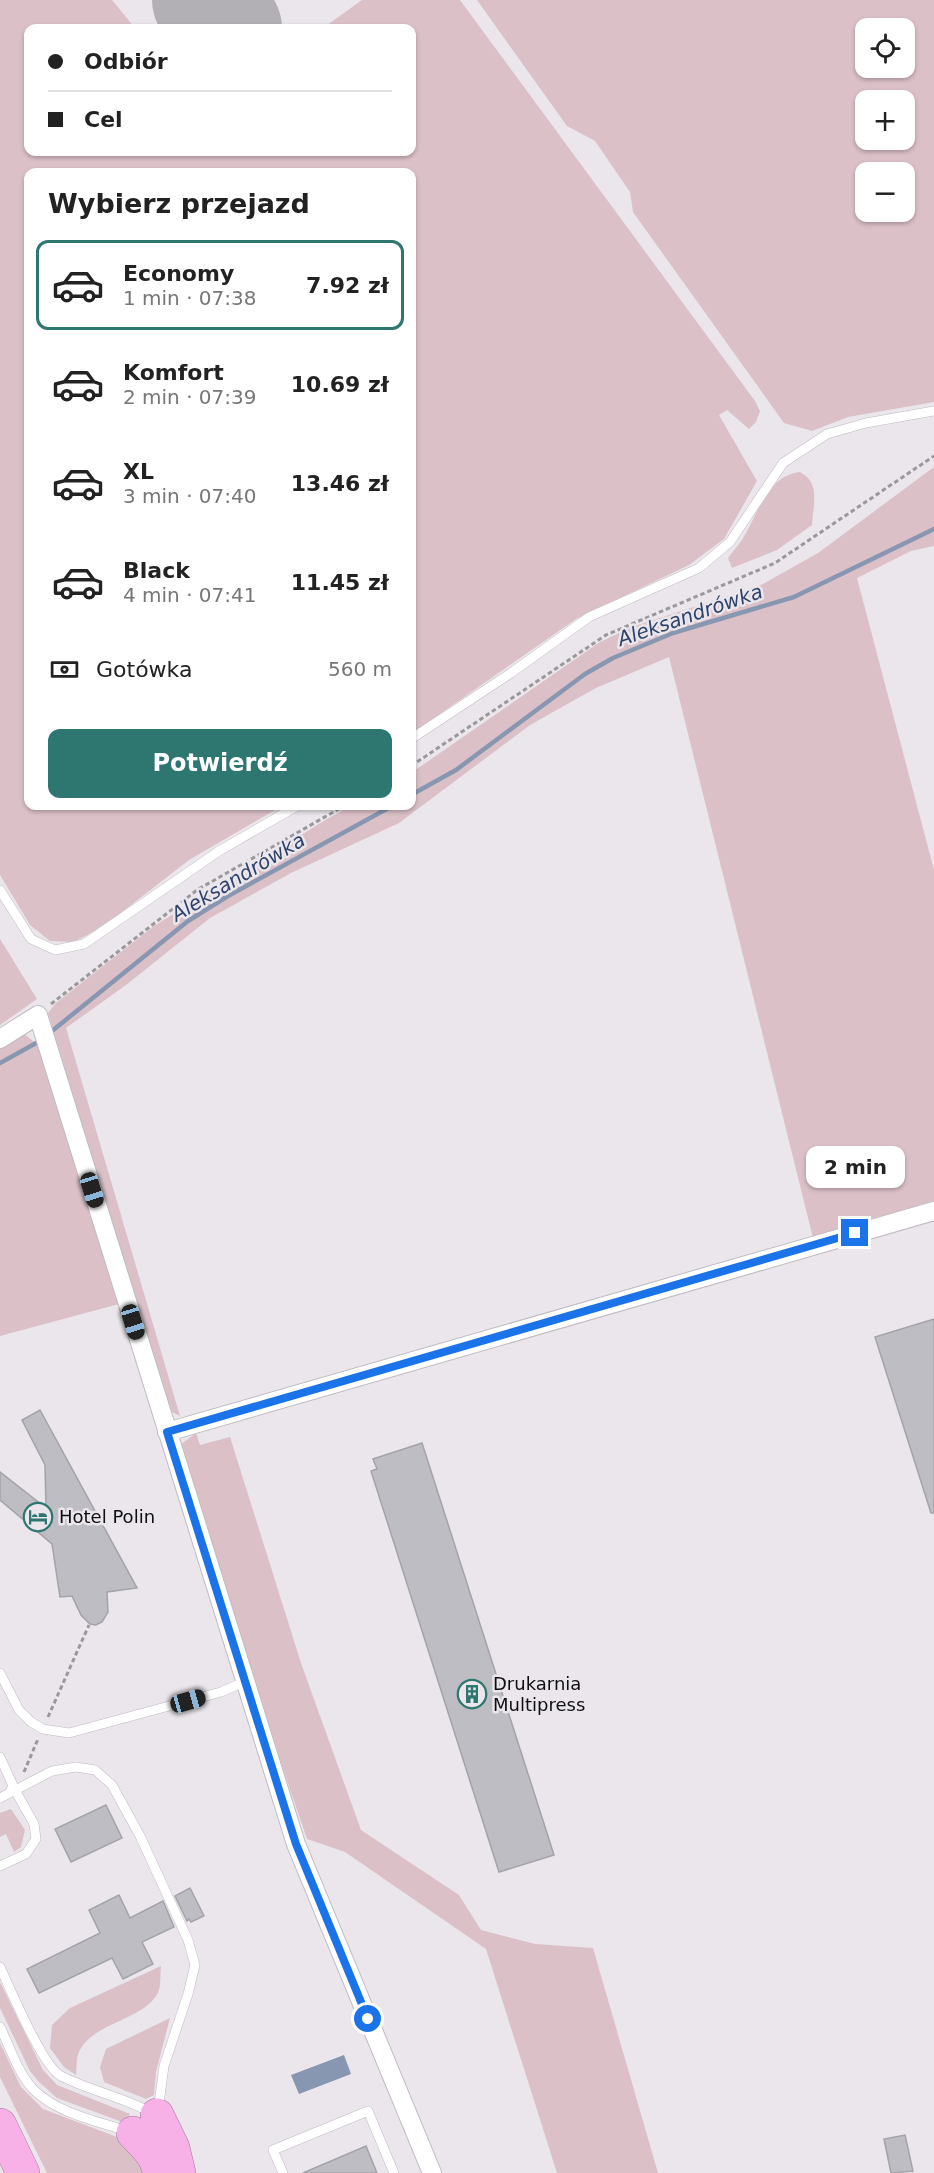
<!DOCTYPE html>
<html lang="pl">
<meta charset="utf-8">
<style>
body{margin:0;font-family:"DejaVu Sans",sans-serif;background:#f6f6f6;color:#222;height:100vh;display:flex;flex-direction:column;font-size:22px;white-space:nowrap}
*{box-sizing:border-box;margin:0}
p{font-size:20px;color:#767676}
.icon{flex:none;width:33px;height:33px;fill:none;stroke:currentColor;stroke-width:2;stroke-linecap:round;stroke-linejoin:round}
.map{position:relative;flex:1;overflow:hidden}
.sheet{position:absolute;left:24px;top:168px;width:392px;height:642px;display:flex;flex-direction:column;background:#fff;border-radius:12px;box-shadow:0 2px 4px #0004}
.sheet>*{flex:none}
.top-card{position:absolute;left:24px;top:24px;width:392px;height:132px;border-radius:12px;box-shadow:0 2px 4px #0004;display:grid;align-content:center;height:132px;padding:0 24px;background:#fff}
.controls{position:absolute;left:855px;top:18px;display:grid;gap:12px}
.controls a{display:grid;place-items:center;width:60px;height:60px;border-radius:12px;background:#fff;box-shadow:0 2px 4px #0004;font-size:30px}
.end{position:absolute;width:27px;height:27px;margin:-14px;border:8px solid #1a73e8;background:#fff;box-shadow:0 0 0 3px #fff}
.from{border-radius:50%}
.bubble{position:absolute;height:42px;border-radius:12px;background:#fff;box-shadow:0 2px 4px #0004;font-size:20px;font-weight:700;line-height:42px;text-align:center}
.car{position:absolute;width:18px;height:36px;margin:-18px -9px;border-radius:8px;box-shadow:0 0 4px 2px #0007;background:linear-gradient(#222 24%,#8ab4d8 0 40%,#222 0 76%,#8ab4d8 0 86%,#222 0)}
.top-card b{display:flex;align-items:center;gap:21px;height:57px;font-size:22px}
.top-card b+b{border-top:2px solid #e0e0e0}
.top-card i{width:15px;height:15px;background:#222}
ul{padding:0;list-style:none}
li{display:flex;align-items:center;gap:18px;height:90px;margin:0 12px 9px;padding:0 12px;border:3px solid transparent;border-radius:12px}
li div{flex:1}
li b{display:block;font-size:22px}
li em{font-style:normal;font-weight:700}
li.current{border-color:#2e7670}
li>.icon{width:54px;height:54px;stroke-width:1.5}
h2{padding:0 24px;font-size:27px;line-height:72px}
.pay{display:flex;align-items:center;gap:15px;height:66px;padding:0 24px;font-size:22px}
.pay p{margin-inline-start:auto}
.primary-button{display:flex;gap:12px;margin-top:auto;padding:12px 24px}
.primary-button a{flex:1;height:69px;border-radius:12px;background:#2e7670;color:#fff;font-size:24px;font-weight:700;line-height:69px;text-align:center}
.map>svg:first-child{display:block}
.green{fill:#dcc0c8;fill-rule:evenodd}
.water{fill:#8897b1}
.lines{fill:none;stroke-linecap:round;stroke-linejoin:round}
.stream{stroke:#8897b1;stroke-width:4.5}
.runway{stroke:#b3b0b5;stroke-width:108}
.building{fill:#bdbdc3;stroke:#a3a3a9;stroke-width:1.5}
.lane-casing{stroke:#bfbbc1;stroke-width:10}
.street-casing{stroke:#bfbbc1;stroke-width:20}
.highway-casing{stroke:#a6789c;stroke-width:34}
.path{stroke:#9b989c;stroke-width:3;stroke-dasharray:4.5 3;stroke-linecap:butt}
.lane{stroke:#fff;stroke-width:9}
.street{stroke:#fff;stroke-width:18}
.highway{stroke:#f7b1e7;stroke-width:33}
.route{stroke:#1a73e8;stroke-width:8}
.labels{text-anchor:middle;stroke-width:5;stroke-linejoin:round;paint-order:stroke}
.poi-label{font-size:18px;fill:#0f0e10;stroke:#eae6ec;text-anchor:start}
.water-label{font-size:20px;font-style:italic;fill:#2d436a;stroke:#eae6ec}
</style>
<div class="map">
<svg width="934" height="2173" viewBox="0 0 934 2173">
<rect width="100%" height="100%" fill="#eae6ec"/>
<g class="green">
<path d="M0,0H112L135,28H28V152H411V28H323L362,0H460L755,401L760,411L756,422L749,429L727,410L719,415L757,481L724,539L689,565L576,619L411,734V172H28V806H282L189,860L104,926L74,942L50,941L30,925L0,875Z"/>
<path d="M477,0H934V402L848,417L812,431L784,423L633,212L630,192L595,141L567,126ZM866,28H904V68H866ZM866,100H904V140H866ZM866,172H904V212H866Z"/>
<path d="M934,467V546L911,551L857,578L934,870V1201L813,1238L669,657L596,688L530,725L399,823L291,873L210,918L126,985L66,1028L180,1416L172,1412L166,1402L48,1013L56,1003L154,926L327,819L351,806H411V773L600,642L632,627L761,585L818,553Z"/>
<path d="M800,472C821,483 813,505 812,525L777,550L732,568L728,558C732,552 738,546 742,540C758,515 766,476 800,472Z"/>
<path d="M0,939L37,999L0,1025Z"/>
<path d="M23,1033L43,1049L119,1304L0,1336V1048Z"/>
<path d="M196,1433L200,1445L230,1437L301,1663L361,1830L459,1895L481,1930L535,1944L593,1948L658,2173H557L486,1949L345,1852L307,1839L264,1713L180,1445Z"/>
<path d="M11,1809L25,1830L21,1847L14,1852L6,1834L0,1837V1813Z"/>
<path d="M161,1966C160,1974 161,1983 159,1990C148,2020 93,2021 79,2052C76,2058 77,2068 76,2075L64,2067L50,2048L52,2025L70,2008Z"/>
<path d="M0,1982L43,2070L57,2085L130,2114L125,2123L57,2098L38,2081L30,2071L0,2008Z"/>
<path d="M170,2018L156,2072L154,2095L146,2099L104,2082L100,2067L106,2049Z"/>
<path d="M0,2043L21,2087L43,2109L133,2143L153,2173H47L0,2077Z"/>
</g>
<path class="water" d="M344,2055L351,2074L299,2094L291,2075Z"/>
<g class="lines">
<g class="stream">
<path d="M411,795L456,770L585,674L613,658L673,633L794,597L934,529"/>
<path d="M52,1031L188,921L228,896L392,806"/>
<path d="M0,1063L38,1042"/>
</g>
<path class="runway" d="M206,0L228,28"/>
</g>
<g class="building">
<path d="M934,1319V1513H931L875,1337Z"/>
<path d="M40,1410L137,1588L107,1592L108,1612L102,1622L96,1625L90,1624L81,1615L72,1596L60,1597L52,1544L0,1500V1472L46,1508L45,1465L22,1420Z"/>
<path d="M422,1443L554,1855L499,1872L371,1471L377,1469L373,1459Z"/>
<path d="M106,1805L122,1838L71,1862L55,1829Z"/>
<path d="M190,1888L204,1916L191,1922L189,1919L187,1921L175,1896Z"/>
<path d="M119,1895L130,1918L163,1901L174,1927L142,1942L153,1964L123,1979L112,1958L39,1993L27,1969L100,1933L89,1910Z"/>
<path d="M905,2135L913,2171L891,2173L884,2139Z"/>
<path d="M366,2146L377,2173H303Z"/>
</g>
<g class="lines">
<g class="lane-casing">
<g id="lane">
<path d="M411,739L511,673L589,617L699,568L730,542L783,463L827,434L866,423L934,411"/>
<path d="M0,890L31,939L55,950L84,944L219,851L297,806"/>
<path d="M0,1673L19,1710L31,1722L43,1729L69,1733L221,1692L244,1682"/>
<path d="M0,1757L15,1790H11"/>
<path d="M0,1798L52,1771L76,1767L95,1770L112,1785L140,1836L188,1940L195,1965L188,1994L164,2066L158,2111"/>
<path d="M0,1866L26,1854L36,1839L34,1824L15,1790"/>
<path d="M0,1967C11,1990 42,2066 61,2076C90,2091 124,2097 152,2113"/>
<path d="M0,2027C10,2047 18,2073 33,2089C56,2113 97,2121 127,2131"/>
<path d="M283,2173L273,2150L368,2111L394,2173"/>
</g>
</g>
<g class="street-casing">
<g id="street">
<path d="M0,1039L38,1015L296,1844L432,2173"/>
<path d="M167,1432L934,1211"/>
</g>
</g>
<g class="highway-casing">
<g id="highway">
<path d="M157,2115L173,2148L179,2173"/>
<path d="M0,2125L23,2173"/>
<path d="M133,2133C144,2144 158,2157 159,2173"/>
</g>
</g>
<g class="path">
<path d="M411,766L606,635L775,563L934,456"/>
<path d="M51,1004L197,890L344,806"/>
<path d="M48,1717L89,1625"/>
<path d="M24,1772L38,1739"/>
</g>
<use href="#lane" class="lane"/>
<use href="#street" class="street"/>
<use href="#highway" class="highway"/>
</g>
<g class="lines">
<path class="route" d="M368,2019L296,1844L167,1432L855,1233"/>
</g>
<defs>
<g id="hotel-ring" transform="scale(1.5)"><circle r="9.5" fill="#eae6ec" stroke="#2e7670" stroke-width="1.5"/><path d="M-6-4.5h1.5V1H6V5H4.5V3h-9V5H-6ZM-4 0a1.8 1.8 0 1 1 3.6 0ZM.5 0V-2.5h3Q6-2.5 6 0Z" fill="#2e7670"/></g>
<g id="building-ring" transform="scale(1.5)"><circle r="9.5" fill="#eae6ec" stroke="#2e7670" stroke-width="1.5"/><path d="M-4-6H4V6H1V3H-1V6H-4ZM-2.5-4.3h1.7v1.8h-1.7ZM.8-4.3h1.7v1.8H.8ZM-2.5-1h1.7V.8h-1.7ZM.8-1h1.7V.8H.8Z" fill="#2e7670"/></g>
</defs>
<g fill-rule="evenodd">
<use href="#hotel-ring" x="38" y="1517"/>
<use href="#building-ring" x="472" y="1694"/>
</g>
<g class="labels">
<g class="poi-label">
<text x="59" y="1523">Hotel Polin</text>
<text x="493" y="1690">Drukarnia<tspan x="493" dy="21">Multipress</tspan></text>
</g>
<g class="water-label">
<text transform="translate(690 615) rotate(-19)" y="7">Aleksandrówka</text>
<text transform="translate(238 877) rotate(-31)" y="7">Aleksandrówka</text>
</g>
</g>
</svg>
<div class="controls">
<a><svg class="icon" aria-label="locate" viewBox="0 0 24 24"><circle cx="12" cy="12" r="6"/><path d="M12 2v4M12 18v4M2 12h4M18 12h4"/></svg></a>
<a>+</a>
<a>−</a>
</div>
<i class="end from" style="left:368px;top:2019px"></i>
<i class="end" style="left:855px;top:1233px"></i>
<div class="bubble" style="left:806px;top:1146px;width:99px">2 min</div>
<i class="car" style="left:92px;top:1190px;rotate:163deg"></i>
<i class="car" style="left:133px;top:1322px;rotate:163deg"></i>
<i class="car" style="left:188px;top:1701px;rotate:74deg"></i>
<div class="top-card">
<b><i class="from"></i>Odbiór</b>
<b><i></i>Cel</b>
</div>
<section class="sheet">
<h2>Wybierz przejazd</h2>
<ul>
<li class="current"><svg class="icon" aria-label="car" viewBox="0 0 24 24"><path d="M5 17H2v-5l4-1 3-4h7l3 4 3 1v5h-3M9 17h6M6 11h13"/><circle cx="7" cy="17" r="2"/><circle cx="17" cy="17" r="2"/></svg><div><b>Economy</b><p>1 min · 07:38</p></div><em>7.92 zł</em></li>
<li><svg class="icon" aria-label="car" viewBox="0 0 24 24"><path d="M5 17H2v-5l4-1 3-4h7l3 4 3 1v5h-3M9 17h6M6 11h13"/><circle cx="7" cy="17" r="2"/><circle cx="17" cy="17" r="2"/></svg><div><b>Komfort</b><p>2 min · 07:39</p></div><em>10.69 zł</em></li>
<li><svg class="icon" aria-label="car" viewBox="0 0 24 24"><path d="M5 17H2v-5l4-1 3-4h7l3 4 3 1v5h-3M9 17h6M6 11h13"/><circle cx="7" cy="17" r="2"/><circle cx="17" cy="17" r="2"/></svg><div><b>XL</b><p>3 min · 07:40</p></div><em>13.46 zł</em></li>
<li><svg class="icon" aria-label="car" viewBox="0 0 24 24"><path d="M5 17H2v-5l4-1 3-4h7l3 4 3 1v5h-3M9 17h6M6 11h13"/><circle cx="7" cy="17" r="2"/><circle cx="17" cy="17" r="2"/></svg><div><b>Black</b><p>4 min · 07:41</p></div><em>11.45 zł</em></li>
</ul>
<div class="pay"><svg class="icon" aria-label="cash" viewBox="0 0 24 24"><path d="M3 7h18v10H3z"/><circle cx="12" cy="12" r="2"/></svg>Gotówka<p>560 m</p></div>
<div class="primary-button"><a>Potwierdź</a></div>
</section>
</div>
